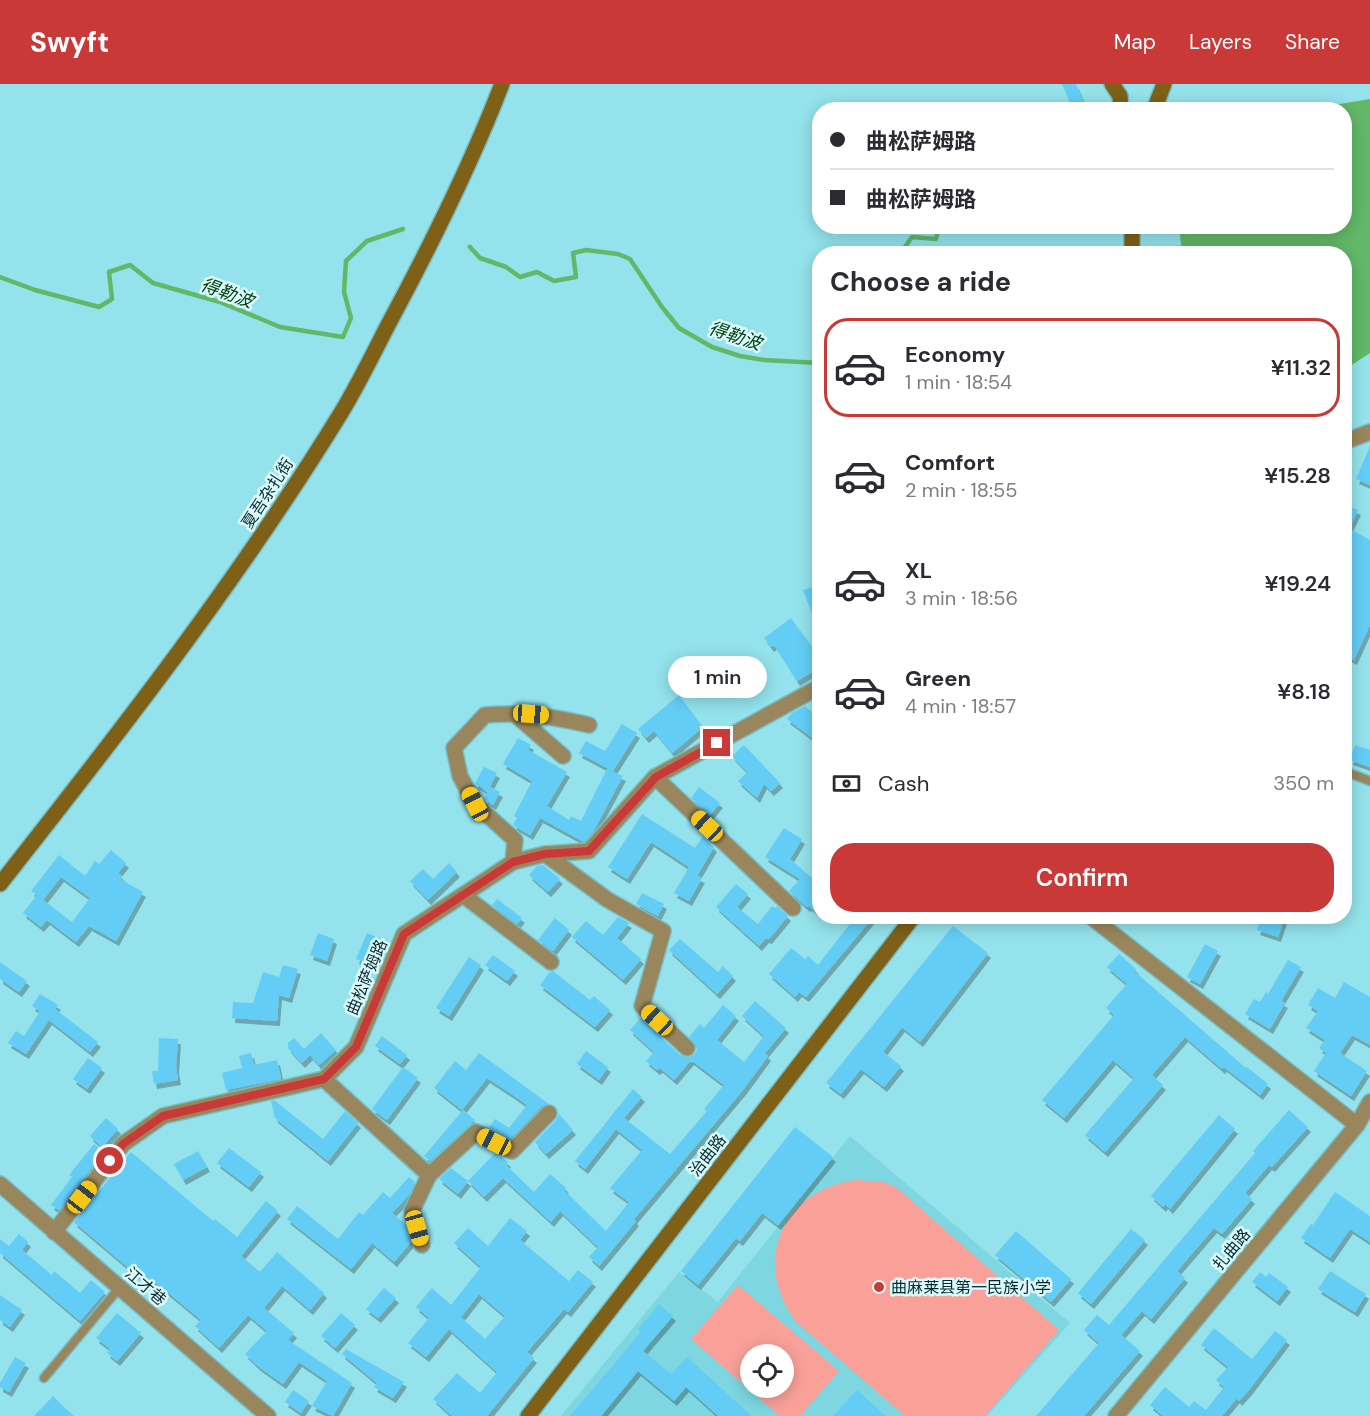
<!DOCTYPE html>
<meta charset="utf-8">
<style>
body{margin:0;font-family:"DM Sans","Noto Sans SC",sans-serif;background:#f7f7f7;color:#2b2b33;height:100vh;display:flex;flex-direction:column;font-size:22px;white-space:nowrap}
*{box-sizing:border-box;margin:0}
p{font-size:20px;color:#7c7c81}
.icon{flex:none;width:33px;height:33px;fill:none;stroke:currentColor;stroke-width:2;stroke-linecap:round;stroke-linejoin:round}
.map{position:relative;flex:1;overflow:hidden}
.side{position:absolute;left:812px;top:162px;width:540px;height:678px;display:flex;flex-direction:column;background:#fff;border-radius:24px;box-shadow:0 3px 15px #0003}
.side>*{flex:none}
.hud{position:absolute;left:812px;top:18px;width:540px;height:132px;border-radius:24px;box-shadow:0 3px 15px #0003;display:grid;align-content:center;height:132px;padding:0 18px;background:#fff}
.fabs{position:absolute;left:740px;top:1260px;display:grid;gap:12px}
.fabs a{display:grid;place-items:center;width:54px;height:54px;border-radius:50%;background:#fff;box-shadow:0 3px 15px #0003;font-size:30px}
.end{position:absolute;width:27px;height:27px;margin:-14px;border:8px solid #c83938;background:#fff;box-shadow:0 0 0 3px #fff}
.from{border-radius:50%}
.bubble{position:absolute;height:42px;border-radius:21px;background:#fff;box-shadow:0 3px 15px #0003;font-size:20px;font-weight:600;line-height:42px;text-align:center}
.car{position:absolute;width:18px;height:36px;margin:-18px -9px;border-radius:8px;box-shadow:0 0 4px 2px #0007;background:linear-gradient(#f5c518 24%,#345 0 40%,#f5c518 0 76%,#345 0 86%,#f5c518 0)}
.hud b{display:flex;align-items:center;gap:21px;height:57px;font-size:22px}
.hud b+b{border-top:2px solid #e1e1e2}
.hud i{width:15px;height:15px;background:#2b2b33}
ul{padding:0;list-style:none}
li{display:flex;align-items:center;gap:18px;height:99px;margin:0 12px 9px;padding:0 6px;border:3px solid transparent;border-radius:24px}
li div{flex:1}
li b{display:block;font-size:22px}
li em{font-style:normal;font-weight:600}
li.active{border-color:#c83938}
li>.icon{width:54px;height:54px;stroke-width:1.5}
h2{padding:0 18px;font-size:27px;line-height:72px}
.pay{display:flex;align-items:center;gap:15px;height:66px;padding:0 18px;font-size:22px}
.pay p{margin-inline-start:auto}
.cta{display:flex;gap:12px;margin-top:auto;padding:12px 18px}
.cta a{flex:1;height:69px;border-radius:24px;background:#c83938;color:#fff;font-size:24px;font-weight:600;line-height:69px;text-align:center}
header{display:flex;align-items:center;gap:36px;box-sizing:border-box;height:84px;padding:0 30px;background:#c83938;color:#fff}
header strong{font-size:28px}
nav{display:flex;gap:33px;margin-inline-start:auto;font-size:21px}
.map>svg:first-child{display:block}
.built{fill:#7ed6e0;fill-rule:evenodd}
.green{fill:#f9a199;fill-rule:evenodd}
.water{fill:#62b768}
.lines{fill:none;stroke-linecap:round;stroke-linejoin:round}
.stream{stroke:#62b768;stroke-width:4.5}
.building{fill:#64cdf5;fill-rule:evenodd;filter:url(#shadow)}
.service-casing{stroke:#78bdc5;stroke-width:11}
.minor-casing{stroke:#78bdc5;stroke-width:18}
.secondary-casing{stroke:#78bdc5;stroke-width:18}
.service{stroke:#9a865c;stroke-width:8}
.minor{stroke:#9a865c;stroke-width:15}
.secondary{stroke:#7e6117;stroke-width:15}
.route{stroke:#c83938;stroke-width:8}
.poi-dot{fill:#c83938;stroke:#dcfafd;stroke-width:2}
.labels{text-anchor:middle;stroke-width:5;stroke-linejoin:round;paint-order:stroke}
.street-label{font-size:16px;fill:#07292d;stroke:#dcfafd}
.poi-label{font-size:16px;fill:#07292d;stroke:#dcfafd;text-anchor:start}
.water-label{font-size:18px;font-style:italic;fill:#00410d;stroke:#dcfafd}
</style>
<header>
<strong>Swyft</strong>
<nav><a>Map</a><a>Layers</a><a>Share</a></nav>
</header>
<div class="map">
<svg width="1370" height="1332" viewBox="0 0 1370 1332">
<defs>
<filter id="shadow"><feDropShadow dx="3" dy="5" stdDeviation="0" flood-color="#0004"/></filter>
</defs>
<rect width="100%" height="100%" fill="#94e2eb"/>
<path class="built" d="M850,1052L1070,1239L987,1332H561L679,1188L718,1218ZM750,1270H783V1304H750Z"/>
<g class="green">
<path d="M856,1096L883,1098L896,1103L1059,1246L985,1332H905L796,1238C751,1178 782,1106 856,1096Z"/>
<path d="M738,1201L839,1287L800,1332H780L691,1255ZM783,1270V1304H750V1270Z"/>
</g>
<path class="water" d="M1370,15V269L1344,286V170L1182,169L1179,143L1344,142V26L1310,25Z"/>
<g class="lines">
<g class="stream">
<path d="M470,163L480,174L506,183L520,193L537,188L554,197L576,193L573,169L586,166L618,170L630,175L662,223L679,244L712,263L740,272L764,276L819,279"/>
<path d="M900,170L912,153L936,155L939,142"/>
<path d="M0,193L35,206L99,223L112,215L109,188L130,181L153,199L220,218L280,243L343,253L351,234L344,208L346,177L367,157L403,145"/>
</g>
</g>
<g class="building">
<path d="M1062,0H1076L1087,26H1073Z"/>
<path d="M1370,362V401L1356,395Z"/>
<path d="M1344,420L1358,426L1344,456Z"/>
<path d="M1352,446L1370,456V541L1354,576L1344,571V544L1349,533L1344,530V460Z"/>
<path d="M819,501V545H818L803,506Z"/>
<path d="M791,534L819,572V584L797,597L774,561L771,563L764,554Z"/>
<path d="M679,611L703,643L672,669L654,647L646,654L638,645Z"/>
<path d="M819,616V659L787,635L792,629L805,622L811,627Z"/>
<path d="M622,640L637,649L613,687L579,669L586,657L605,667Z"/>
<path d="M518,654L531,661L528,666L567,688L547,722L569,736L571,732L581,737L607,685L623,692L593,748L584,758L540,734L530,751L513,741L517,734L514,732L532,697L503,680Z"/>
<path d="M744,661L780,699L771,707L764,700L757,714L738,697L747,688L732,672Z"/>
<path d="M1355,661L1370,666V683L1350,676Z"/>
<path d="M484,683L497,689L487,708L475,699Z"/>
<path d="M490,703L500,708L493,721L484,715Z"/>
<path d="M699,703L720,719L710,731L691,714Z"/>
<path d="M642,730L695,764L703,752L714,763L697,792L702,794L689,817L674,809L689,783L651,758L627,795L608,783Z"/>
<path d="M784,744L802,755L790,775L819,800V830L809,822L807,823L789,807L800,795L765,773Z"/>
<path d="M111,766L126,779L118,789L122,792L120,795L143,808L116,857L89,842L76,858L47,836L41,843L23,829L37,811L31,807L59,771L85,792L95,777L99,780ZM61,793L90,814L72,838L43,816Z"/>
<path d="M449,779L457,788L428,816L410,797L423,785L433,795Z"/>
<path d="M543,781L560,795L548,808L529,791L537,782Z"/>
<path d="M736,800L748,810L737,823L758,840L772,822L775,824L777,822L788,832L769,855L766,854L759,862L716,823Z"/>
<path d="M642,809L664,820L658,832L636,820Z"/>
<path d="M497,815L522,834L517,840L492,821Z"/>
<path d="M856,832H874L806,913L799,908L795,913L769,890L791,864L805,875L808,872L818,881Z"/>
<path d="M1262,832H1285L1278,853L1257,846Z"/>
<path d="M618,833L629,839L617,854L641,875L623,896L572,853L586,837L603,851Z"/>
<path d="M555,834L569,846L553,867L538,856Z"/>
<path d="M953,842L988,869L920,958L902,943L883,968L901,982L884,1003L861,985L841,1010L826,999Z"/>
<path d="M318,849L334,855L327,877L310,871Z"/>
<path d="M367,849L386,857L374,882L356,875Z"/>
<path d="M680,855L718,888L723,882L733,892L717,910L669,866Z"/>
<path d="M1205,860L1218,867L1200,900L1187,893Z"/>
<path d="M1119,870L1136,885L1134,887L1246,984L1247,983L1268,1000L1260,1011L1224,983L1222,985L1185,953L1152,991L1163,1001L1105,1068L1085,1051L1134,994L1113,976L1064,1034L1042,1016L1114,931L1106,924L1127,900L1107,883Z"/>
<path d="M493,871L515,887L507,897L485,881Z"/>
<path d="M469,873L481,881L449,932L436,924Z"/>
<path d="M1288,876L1301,883L1281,917L1285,919L1270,945L1245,930L1254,915L1260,918L1266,908L1268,910Z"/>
<path d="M0,878L27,897L19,908L0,895Z"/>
<path d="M283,881L298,885L289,914L279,911L277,937L232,934L233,918L253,919L263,888L279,893Z"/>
<path d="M553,887L590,916L594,912L610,926L595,943L540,901L550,888Z"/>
<path d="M1344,898L1370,913V961L1352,951L1340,969L1367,987L1351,1012L1314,987L1326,969L1319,964L1325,956L1306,944L1318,927L1308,921L1318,904L1335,914Z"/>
<path d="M40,910L58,921L55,925L98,958L90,968L49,936L26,970L8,959L16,947L24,952L40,927L32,922Z"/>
<path d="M755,917L786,944L765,969L768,972L743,1006L634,1135L636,1137L599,1182L589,1173L598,1163L560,1127L551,1138L503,1094L484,1113L468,1097L458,1110L439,1095L451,1084L468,1097L495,1069L508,1078L506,1081L534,1108L550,1090L566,1104L564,1106L606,1147L629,1118L610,1104L642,1066L616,1045L585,1085L575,1077L633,1005L642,1013L624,1034L670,1070L707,1027L704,1025L724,1001L691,976L674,996L660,984L657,986L646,977L654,968L630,946L641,934L680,971L689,973L694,971L697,966L696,961L689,953L700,940L704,944L723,921L736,932L717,956L744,978L764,952L742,932Z"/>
<path d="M321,949L336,966L319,981L310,971L302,979L288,964V959L294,954L304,965Z"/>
<path d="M382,952L407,971L400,980L375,962Z"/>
<path d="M159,954L178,955L176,984L178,996L154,1000L152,987H158Z"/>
<path d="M586,967L608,983L599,996L577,980Z"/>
<path d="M251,969L254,981L277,976L281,995L226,1006L222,989L242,984L239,972Z"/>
<path d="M479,969L549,1020L542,1022L510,1055L489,1044L495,1035L509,1044L527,1021L513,1011L487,994L462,1026L434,1004L455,977L466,986Z"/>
<path d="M88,974L102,984L87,1005L73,995Z"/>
<path d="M403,983L418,994L387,1036L372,1025Z"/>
<path d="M274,1016L323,1055L345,1027L358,1039L328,1077L275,1034L271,1017Z"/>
<path d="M463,1026L475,1036L430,1077L424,1072Z"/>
<path d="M1289,1026L1308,1043L1272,1083L1269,1081L1245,1109L1252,1115L1222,1150L1214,1144L1177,1187L1185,1194L1151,1235L1142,1227L1121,1251L1140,1267L1084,1332H1036L1099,1259L1084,1246L1097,1231L1109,1241L1255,1069L1253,1067Z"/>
<path d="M559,1030L573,1046L546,1070L535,1058L556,1036Z"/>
<path d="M1219,1031L1235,1045L1170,1125L1165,1120L1163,1123L1151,1112Z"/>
<path d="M106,1034L118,1045L102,1063L90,1052Z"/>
<path d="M795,1043L833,1073L778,1141L762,1129L740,1157L736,1154L698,1201L681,1187Z"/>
<path d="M94,1060L104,1068L59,1126L51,1121L72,1093L69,1091Z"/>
<path d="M229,1064L261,1088L249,1103L217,1079Z"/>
<path d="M198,1067L207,1083L183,1096L174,1080Z"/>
<path d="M131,1068L213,1137L215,1135L237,1153L266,1117L278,1127L241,1172L260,1188L277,1168L324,1209L310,1226L282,1202L264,1224L294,1249L288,1256L352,1299L333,1332L312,1322L327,1297L299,1278L283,1300L259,1283L245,1270L267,1247L248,1231L219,1264L195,1242L201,1236L154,1197L150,1202L74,1138Z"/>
<path d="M409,1093L415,1098L409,1111L392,1129L406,1141L411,1158L394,1178L372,1159L351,1185L287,1135L297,1122L338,1155L359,1128L363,1131L383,1108L390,1114Z"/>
<path d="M1335,1108L1370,1132V1158L1350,1145L1330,1174L1301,1154L1311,1140L1313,1141Z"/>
<path d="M510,1134L527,1147L520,1156L569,1197L578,1186L593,1198L568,1228L564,1225L527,1268L534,1274L487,1332H452L433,1315L457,1289L480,1309L497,1288L449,1245L426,1273L408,1259L429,1234L416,1223L432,1204L451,1221L481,1183L454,1159L468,1144L488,1162ZM479,1210L505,1232L485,1255L461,1233Z"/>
<path d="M1131,1145L1145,1156L1091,1220L1078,1209Z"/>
<path d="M1016,1147L1071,1195L1051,1218L995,1171Z"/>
<path d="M19,1150L28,1158L22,1166L52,1191L54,1187L80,1209L91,1196L105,1208L80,1237L0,1169V1155L9,1162Z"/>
<path d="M1330,1187L1366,1210L1355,1228L1318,1205Z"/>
<path d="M1260,1188L1266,1193L1269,1189L1288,1203L1277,1217L1252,1198Z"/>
<path d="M384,1204L396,1214L378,1234L366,1225Z"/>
<path d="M0,1211L22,1226L10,1243L0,1236Z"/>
<path d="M659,1220L673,1232L643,1267L671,1290L687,1273L752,1332H718L686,1303L674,1317L638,1287L601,1332H570L641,1248L638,1245Z"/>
<path d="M117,1229L141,1249L117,1277L107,1269L110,1265L96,1254Z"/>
<path d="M341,1229L355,1241L335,1264L321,1252Z"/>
<path d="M1214,1244L1252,1275L1275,1247L1287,1256L1249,1306L1239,1317L1237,1314L1222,1332H1163L1150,1321L1165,1303L1189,1323L1194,1317L1206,1326L1224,1303L1216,1296L1228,1283L1201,1261Z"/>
<path d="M346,1265L404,1298L393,1314L374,1303L377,1299L342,1270Z"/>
<path d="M15,1273L26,1279L9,1308L0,1303V1299Z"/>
<path d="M293,1306L309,1317L301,1329L285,1318Z"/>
<path d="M857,1306L886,1332H833Z"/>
<path d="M53,1312L63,1322L74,1332H34Z"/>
</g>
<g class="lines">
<g class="service-casing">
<g id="service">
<path d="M1344,687L1370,697"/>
<path d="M44,1294L120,1203"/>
</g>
</g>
<g class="minor-casing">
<g id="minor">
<path d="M1344,358L1370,348"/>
<path d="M518,633L563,672"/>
<path d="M655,693L793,824"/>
<path d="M545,770L608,816L663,847L642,922L687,964"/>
<path d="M513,778L515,756L475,720L460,692L454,664L485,631C525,628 550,632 589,641"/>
<path d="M467,814L551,878"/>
<path d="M1090,832L1357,1041"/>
<path d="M324,995L429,1091L476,1048L512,1067L549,1029"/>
<path d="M0,1100L268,1332"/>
<path d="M54,1148L123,1060L163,1032L324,995L356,963L404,850L513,778L545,770L589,767L655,693L819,603"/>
<path d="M422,1161L412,1127L429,1091"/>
<path d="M1116,1332L1357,1041L1370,1018"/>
</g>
</g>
<g class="secondary-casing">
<g id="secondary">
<path d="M1112,0L1120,12L1121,26"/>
<path d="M1154,26L1164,0"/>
<path d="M1132,142V170"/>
<path d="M0,800C120,648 239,495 341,329C358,301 373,270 388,241C430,163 470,83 502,0"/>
<path d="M528,1332L914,832"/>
</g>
</g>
<use href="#service" class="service"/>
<use href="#minor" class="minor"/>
<use href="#secondary" class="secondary"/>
</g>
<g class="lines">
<path class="route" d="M110,1077L123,1060L163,1032L324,995L356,963L404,850L513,778L545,770L589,767L656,693L717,659"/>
</g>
<circle class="poi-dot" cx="879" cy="1203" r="6"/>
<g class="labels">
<g class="street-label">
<text transform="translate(267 409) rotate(-57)" y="6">夏吾杂扎街</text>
<text transform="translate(366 893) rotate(-67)" y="6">曲松萨姆路</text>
<text transform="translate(707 1071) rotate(-52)" y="6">治曲路</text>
<text transform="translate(1231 1165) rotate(-50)" y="6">扎曲路</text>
<text transform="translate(146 1202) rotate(41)" y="6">江才巷</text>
</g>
<g class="poi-label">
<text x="891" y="1209">曲麻莱县第一民族小学</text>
</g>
<g class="water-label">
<text transform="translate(227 209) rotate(20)" y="6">得勒波</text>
<text transform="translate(735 252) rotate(18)" y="6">得勒波</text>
</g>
</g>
</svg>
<div class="fabs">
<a><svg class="icon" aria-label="locate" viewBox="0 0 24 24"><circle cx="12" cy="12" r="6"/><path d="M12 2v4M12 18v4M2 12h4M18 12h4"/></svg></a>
</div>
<i class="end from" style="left:110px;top:1077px"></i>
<i class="end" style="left:717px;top:659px"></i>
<div class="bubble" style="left:668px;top:572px;width:99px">1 min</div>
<i class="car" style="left:531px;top:630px;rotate:94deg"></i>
<i class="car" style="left:475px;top:720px;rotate:332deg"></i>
<i class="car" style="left:707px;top:742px;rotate:313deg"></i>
<i class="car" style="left:657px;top:936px;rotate:313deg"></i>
<i class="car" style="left:494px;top:1058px;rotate:297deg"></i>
<i class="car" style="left:82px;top:1113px;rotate:38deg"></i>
<i class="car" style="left:417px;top:1144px;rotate:164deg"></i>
<div class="hud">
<b><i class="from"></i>曲松萨姆路</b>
<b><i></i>曲松萨姆路</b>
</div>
<section class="side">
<h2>Choose a ride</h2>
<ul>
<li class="active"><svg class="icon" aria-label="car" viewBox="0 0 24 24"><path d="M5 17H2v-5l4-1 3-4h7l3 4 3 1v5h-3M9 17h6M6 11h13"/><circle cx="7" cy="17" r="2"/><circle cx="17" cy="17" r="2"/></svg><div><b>Economy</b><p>1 min · 18:54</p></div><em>¥11.32</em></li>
<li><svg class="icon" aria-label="car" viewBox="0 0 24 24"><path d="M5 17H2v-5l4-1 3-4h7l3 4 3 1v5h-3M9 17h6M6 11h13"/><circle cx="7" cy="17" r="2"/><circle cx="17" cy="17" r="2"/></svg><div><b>Comfort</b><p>2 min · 18:55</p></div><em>¥15.28</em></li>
<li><svg class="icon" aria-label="car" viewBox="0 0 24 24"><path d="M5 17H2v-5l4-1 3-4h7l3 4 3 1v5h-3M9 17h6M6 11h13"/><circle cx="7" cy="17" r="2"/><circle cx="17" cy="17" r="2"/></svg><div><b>XL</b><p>3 min · 18:56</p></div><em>¥19.24</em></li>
<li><svg class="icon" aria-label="car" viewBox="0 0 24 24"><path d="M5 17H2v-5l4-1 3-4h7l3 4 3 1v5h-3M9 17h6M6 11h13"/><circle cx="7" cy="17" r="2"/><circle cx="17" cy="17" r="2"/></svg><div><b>Green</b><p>4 min · 18:57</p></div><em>¥8.18</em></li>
</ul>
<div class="pay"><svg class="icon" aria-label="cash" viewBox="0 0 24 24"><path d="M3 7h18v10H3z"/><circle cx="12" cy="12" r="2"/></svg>Cash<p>350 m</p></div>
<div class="cta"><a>Confirm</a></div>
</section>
</div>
